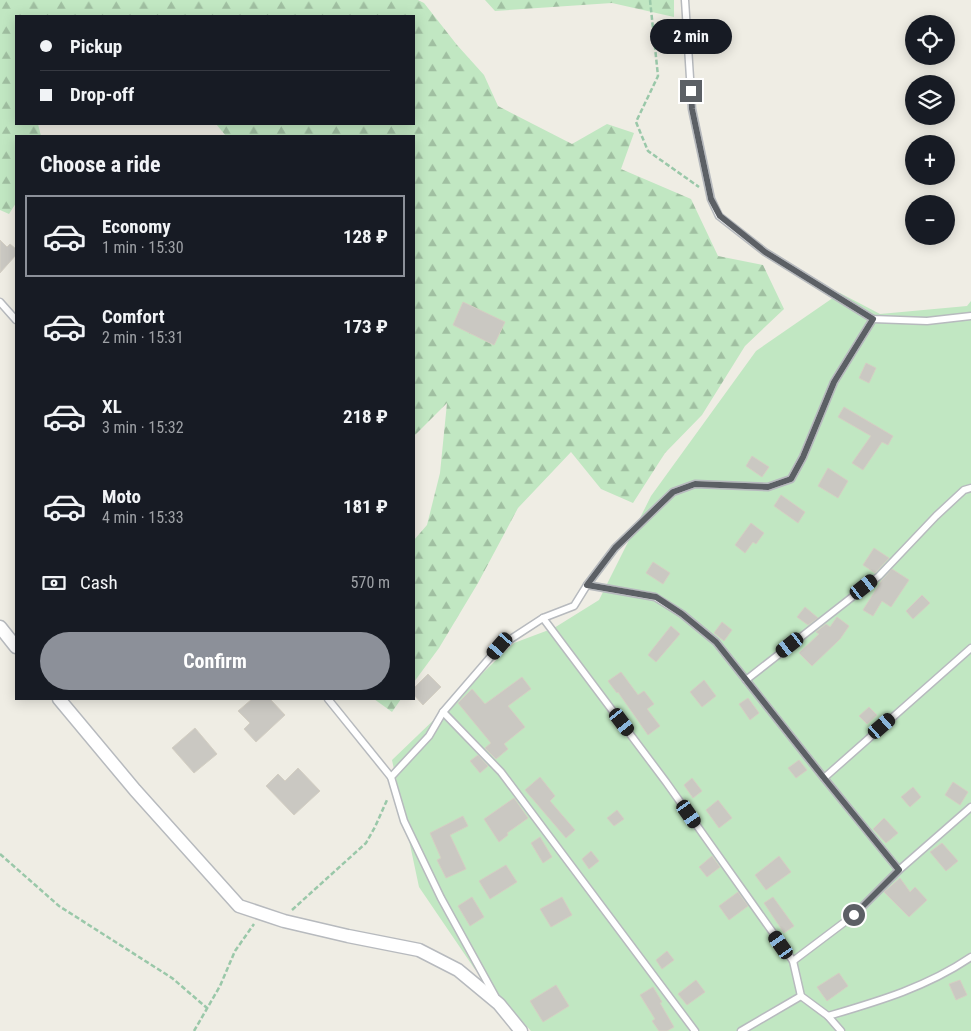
<!DOCTYPE html>
<meta charset="utf-8">
<style>
body{margin:0;font-family:"Roboto Condensed",sans-serif;background:#20242c;color:#f1f3f6;height:100vh;display:flex;flex-direction:column;font-size:19px;white-space:nowrap}
*{box-sizing:border-box;margin:0}
p{font-size:16px;color:#9ea1a6}
.icon{flex:none;width:28px;height:28px;fill:none;stroke:currentColor;stroke-width:2;stroke-linecap:round;stroke-linejoin:round}
.map{position:relative;flex:1;overflow:hidden}
.side{position:absolute;left:15px;top:135px;width:400px;height:565px;display:flex;flex-direction:column;background:#171b24;border-radius:0px;box-shadow:0 2px 12px #0003}
.side>*{flex:none}
.banner{position:absolute;left:15px;top:15px;width:400px;height:110px;border-radius:0px;box-shadow:0 2px 12px #0003;display:grid;align-content:center;height:110px;padding:0 25px;background:#171b24}
.controls{position:absolute;left:905px;top:15px;display:grid;gap:10px}
.controls a{display:grid;place-items:center;width:50px;height:50px;border-radius:50%;background:#171b24;box-shadow:0 2px 12px #0003;font-size:25px}
.end{position:absolute;width:22px;height:22px;margin:-11px;border:6px solid #5c6065;background:#fff;box-shadow:0 0 0 2px #fff}
.from{border-radius:50%}
.bubble{position:absolute;height:35px;border-radius:18px;background:#171b24;box-shadow:0 2px 12px #0003;font-size:16px;font-weight:700;line-height:35px;text-align:center}
.car{position:absolute;width:15px;height:30px;margin:-15px -8px;border-radius:6px;box-shadow:0 0 4px 1px #0007;background:linear-gradient(#222 24%,#8ab4d8 0 40%,#222 0 76%,#8ab4d8 0 86%,#222 0)}
.banner b{display:flex;align-items:center;gap:18px;height:48px;font-size:19px}
.banner b+b{border-top:1px solid #363941}
.banner i{width:12px;height:12px;background:#f1f3f6}
ul{padding:0;list-style:none}
li{display:flex;align-items:center;gap:15px;height:82px;margin:0 10px 8px;padding:0 15px;border:2px solid transparent;border-radius:0px}
li div{flex:1}
li b{display:block;font-size:19px}
li em{font-style:normal;font-weight:700}
li.on{border-color:#8c9099}
li>.icon{width:45px;height:45px;stroke-width:1.5}
h2{padding:0 25px;font-size:22px;line-height:60px}
.pay{display:flex;align-items:center;gap:12px;height:55px;padding:0 25px;font-size:19px}
.pay p{margin-inline-start:auto}
.action{display:flex;gap:10px;margin-top:auto;padding:10px 25px}
.action a{flex:1;height:58px;border-radius:30px;background:#8c9099;color:#fff;font-size:20px;font-weight:700;line-height:58px;text-align:center}
.map>svg:first-child{display:block}
.green{fill:#c1e7c2}
.forest{fill:url(#forest-firs)}
.building{fill:#cac8c2;stroke:#d4cfc3}
.lines{fill:none;stroke-linecap:round;stroke-linejoin:round}
.lane-casing{stroke:#b7babe;stroke-width:9}
.street-casing{stroke:#b7babe;stroke-width:15}
.path{stroke:#9ac8a9;stroke-width:2.5;stroke-dasharray:5 2.5;stroke-linecap:butt}
.lane{stroke:#fff;stroke-width:6}
.street{stroke:#fff;stroke-width:12}
.route{stroke:#5c6065;stroke-width:6}
</style>
<div class="map">
<svg width="971" height="1031" viewBox="0 0 971 1031">
<defs>
<pattern id="forest-firs" width="22" height="20" patternUnits="userSpaceOnUse" patternTransform="scale(1.25)"><rect width="22" height="20" fill="#c1e7c2"/><path d="M5 1l3.5 6h-7zM16 11l3.5 6h-7z" fill="#a0bfa1"/></pattern>
</defs>
<rect width="100%" height="100%" fill="#efede4"/>
<path class="green" d="M840,293L880,314L967,306L971,301V1031H531L474,968L419,887L392,760L514,643L554,628L599,600L651,496L756,351Z"/>
<g class="forest">
<path d="M0,0H418L424,3L457,45L484,75L498,106L572,144L607,124L634,133L621,169L691,199L718,256L763,265L784,309L745,346L702,415L665,453L633,503L601,489L571,452L518,508L478,583L439,648L414,682V540L427,525L440,473L447,403L414,436V136H226L216,124H414V16H16V124H38L41,136H16V203L9,214L0,210Z"/>
<path d="M485,0H674V17L612,3L495,11Z"/>
<path d="M374,699H401L392,712Z"/>
</g>
<g class="building">
<path d="M0,240L7,247L10,244L16,249V255L0,273Z"/>
<path d="M463,302L505,322L494,345L453,325Z"/>
<path d="M866,363L876,368L869,383L859,378Z"/>
<path d="M844,407L893,436L888,445L882,442L863,470L852,463L871,436L838,417Z"/>
<path d="M752,456L769,467L762,477L746,466Z"/>
<path d="M828,468L848,481L838,498L818,486Z"/>
<path d="M781,495L805,512L798,523L774,506Z"/>
<path d="M751,523L764,533L756,544L753,542L745,553L735,545Z"/>
<path d="M874,548L889,558L875,573L863,565Z"/>
<path d="M653,562L670,573L663,584L646,573Z"/>
<path d="M892,569L909,580L891,607L882,601L873,616L863,610L882,580Z"/>
<path d="M922,595L930,603L913,619L906,611Z"/>
<path d="M805,607L818,618L808,625L797,617Z"/>
<path d="M837,617L849,626L840,639L812,666L799,653L819,634L816,632L826,624L830,627Z"/>
<path d="M722,622L732,630L724,641L714,633Z"/>
<path d="M671,626L680,634L656,662L648,655Z"/>
<path d="M621,672L638,695L644,691L654,704L647,709L660,726L648,735L618,692L617,693L608,681Z"/>
<path d="M428,674L441,687L423,705L414,695V688Z"/>
<path d="M522,677L531,689L508,706L525,727L504,744L508,749L496,759L485,748L491,743L458,703L472,689L485,704Z"/>
<path d="M704,680L716,696L702,707L690,692Z"/>
<path d="M748,698L759,713L750,720L739,704Z"/>
<path d="M252,699H270L285,715L256,742L244,729L250,723L238,711Z"/>
<path d="M869,707L877,715L867,724L859,716Z"/>
<path d="M195,728L217,754L194,773L172,748Z"/>
<path d="M478,755L488,766L480,773L470,761Z"/>
<path d="M799,760L807,770L796,778L788,768Z"/>
<path d="M298,768L320,791L294,815L266,786L278,774L285,781Z"/>
<path d="M540,777L555,796L550,801L575,830L566,838L525,790Z"/>
<path d="M692,778L702,791L693,798L684,785Z"/>
<path d="M953,782L968,792L960,805L945,795Z"/>
<path d="M913,787L921,797L910,807L901,797Z"/>
<path d="M514,798L528,818L507,833L508,835L499,842L484,819Z"/>
<path d="M718,800L732,818L719,828L706,810Z"/>
<path d="M617,810L624,819L614,826L607,818Z"/>
<path d="M463,816L468,826L450,835L466,869L446,878L437,860L441,858L430,833Z"/>
<path d="M884,818L898,833L886,843L873,829Z"/>
<path d="M540,837L552,857L543,863L531,843Z"/>
<path d="M942,843L958,861L946,871L930,852Z"/>
<path d="M591,851L599,861L589,869L582,859Z"/>
<path d="M712,856L720,867L707,877L699,867Z"/>
<path d="M779,856L791,872L766,890L755,875Z"/>
<path d="M506,865L517,882L490,899L479,881Z"/>
<path d="M900,878L910,892L915,887L927,900L909,917L884,892Z"/>
<path d="M738,892L748,906L729,920L719,906Z"/>
<path d="M472,897L484,917L470,926L458,906Z"/>
<path d="M562,897L572,915L551,927L540,909Z"/>
<path d="M773,897L794,926L784,933L764,903Z"/>
<path d="M667,951L674,960L662,969L656,960Z"/>
<path d="M839,973L848,986L827,1001L817,987Z"/>
<path d="M696,980L705,992L687,1005L678,994Z"/>
<path d="M960,980L967,995L956,1000L949,984Z"/>
<path d="M556,985L569,1006L543,1022L530,1001Z"/>
<path d="M653,987L662,1002L660,1003L674,1027L667,1031H659L652,1021L655,1019L640,995Z"/>
</g>
<g class="lines">
<g class="lane-casing">
<g id="lane">
<path d="M685,0L692,109L711,199L719,216L765,252L873,319L927,321L971,316"/>
<path d="M0,302L16,320"/>
<path d="M587,585L655,597L682,614L716,642L824,778L899,870"/>
<path d="M543,618L666,782L793,961L801,996L828,1016L841,1031"/>
<path d="M746,680L879,576L936,516L964,490L971,488"/>
<path d="M328,699L391,777"/>
<path d="M443,712L501,772L695,1031"/>
<path d="M824,778L971,648"/>
<path d="M793,961L854,915L899,870L971,807"/>
<path d="M495,996L441,898L404,821L391,777L429,736L443,712L500,646L543,618L574,606L587,585L615,548L673,492L695,484L768,487L791,479L803,457L834,382L873,319"/>
<path d="M828,1016C879,1001 927,987 971,957"/>
<path d="M741,1031L801,996"/>
</g>
</g>
<g class="street-casing">
<g id="street">
<path d="M0,627L16,647"/>
<path d="M59,699L135,790L239,906L284,921L348,936L419,950L458,970L499,1004L521,1031"/>
</g>
</g>
<g class="path">
<path d="M650,0L658,76L636,122L648,151L699,187"/>
<path d="M0,854L59,906L172,978L207,1008"/>
<path d="M292,910L366,843L375,827L387,800"/>
<path d="M194,1031L220,986L235,951L254,924"/>
</g>
<use href="#lane" class="lane"/>
<use href="#street" class="street"/>
</g>
<g class="lines">
<path class="route" d="M691,91L692,109L711,199L720,216L765,252L873,319L834,382L803,457L791,479L768,487L695,484L673,492L615,548L587,585L656,597L682,614L716,642L824,778L899,870L854,915"/>
</g>
</svg>
<div class="controls">
<a><svg class="icon" aria-label="locate" viewBox="0 0 24 24"><circle cx="12" cy="12" r="6"/><path d="M12 2v4M12 18v4M2 12h4M18 12h4"/></svg></a>
<a><svg class="icon" aria-label="layers" viewBox="0 0 24 24"><path d="M12 4l9 5-9 5-9-5zM3 14l9 5 9-5"/></svg></a>
<a>+</a>
<a>−</a>
</div>
<i class="end from" style="left:854px;top:915px"></i>
<i class="end" style="left:691px;top:91px"></i>
<div class="bubble" style="left:650px;top:19px;width:82px">2 min</div>
<i class="car" style="left:864px;top:587px;rotate:52deg"></i>
<i class="car" style="left:790px;top:645px;rotate:232deg"></i>
<i class="car" style="left:500px;top:646px;rotate:221deg"></i>
<i class="car" style="left:622px;top:722px;rotate:143deg"></i>
<i class="car" style="left:882px;top:726px;rotate:49deg"></i>
<i class="car" style="left:689px;top:814px;rotate:145deg"></i>
<i class="car" style="left:781px;top:945px;rotate:325deg"></i>
<div class="banner">
<b><i class="from"></i>Pickup</b>
<b><i></i>Drop-off</b>
</div>
<section class="side">
<h2>Choose a ride</h2>
<ul>
<li class="on"><svg class="icon" aria-label="car" viewBox="0 0 24 24"><path d="M5 17H2v-5l4-1 3-4h7l3 4 3 1v5h-3M9 17h6M6 11h13"/><circle cx="7" cy="17" r="2"/><circle cx="17" cy="17" r="2"/></svg><div><b>Economy</b><p>1 min · 15:30</p></div><em>128 ₽</em></li>
<li><svg class="icon" aria-label="car" viewBox="0 0 24 24"><path d="M5 17H2v-5l4-1 3-4h7l3 4 3 1v5h-3M9 17h6M6 11h13"/><circle cx="7" cy="17" r="2"/><circle cx="17" cy="17" r="2"/></svg><div><b>Comfort</b><p>2 min · 15:31</p></div><em>173 ₽</em></li>
<li><svg class="icon" aria-label="car" viewBox="0 0 24 24"><path d="M5 17H2v-5l4-1 3-4h7l3 4 3 1v5h-3M9 17h6M6 11h13"/><circle cx="7" cy="17" r="2"/><circle cx="17" cy="17" r="2"/></svg><div><b>XL</b><p>3 min · 15:32</p></div><em>218 ₽</em></li>
<li><svg class="icon" aria-label="car" viewBox="0 0 24 24"><path d="M5 17H2v-5l4-1 3-4h7l3 4 3 1v5h-3M9 17h6M6 11h13"/><circle cx="7" cy="17" r="2"/><circle cx="17" cy="17" r="2"/></svg><div><b>Moto</b><p>4 min · 15:33</p></div><em>181 ₽</em></li>
</ul>
<div class="pay"><svg class="icon" aria-label="cash" viewBox="0 0 24 24"><path d="M3 7h18v10H3z"/><circle cx="12" cy="12" r="2"/></svg>Cash<p>570 m</p></div>
<div class="action"><a>Confirm</a></div>
</section>
</div>
